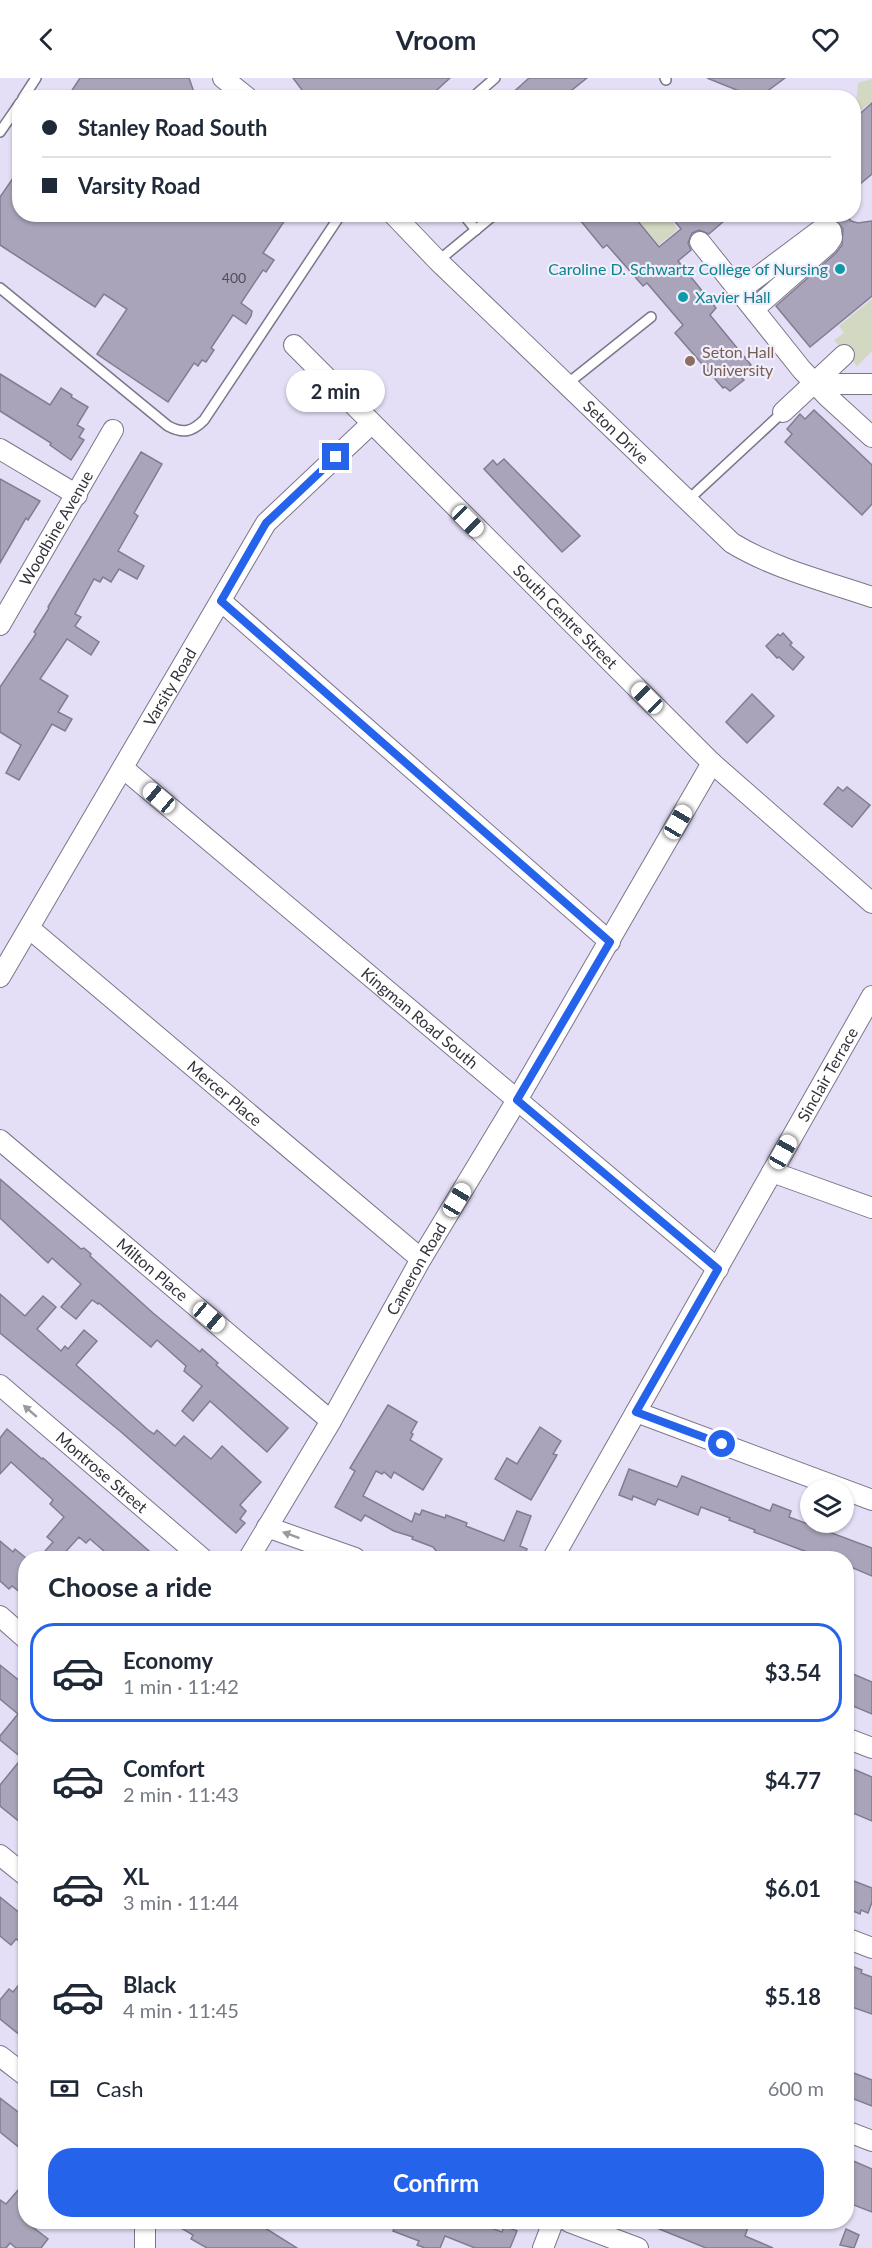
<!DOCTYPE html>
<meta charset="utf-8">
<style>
body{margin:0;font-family:Lato,sans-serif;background:#f2f2f3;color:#1f2937;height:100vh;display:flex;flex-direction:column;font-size:22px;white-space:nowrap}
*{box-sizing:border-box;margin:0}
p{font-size:20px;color:#747a83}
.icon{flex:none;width:33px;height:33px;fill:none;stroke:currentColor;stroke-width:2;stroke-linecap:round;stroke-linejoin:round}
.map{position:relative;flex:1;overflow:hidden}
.sheet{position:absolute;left:18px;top:1473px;width:836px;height:678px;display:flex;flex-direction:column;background:#fff;border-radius:24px;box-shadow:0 2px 4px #0004}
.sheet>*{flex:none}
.guide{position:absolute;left:12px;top:12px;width:849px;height:132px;border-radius:24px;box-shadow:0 2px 4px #0004;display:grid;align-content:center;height:132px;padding:0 30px;background:#fff}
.controls{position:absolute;left:800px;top:1401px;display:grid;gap:12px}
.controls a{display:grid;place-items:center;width:54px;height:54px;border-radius:50%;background:#fff;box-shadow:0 2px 4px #0004;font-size:30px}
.end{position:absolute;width:27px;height:27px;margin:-14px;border:8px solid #2563eb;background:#fff;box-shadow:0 0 0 3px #fff}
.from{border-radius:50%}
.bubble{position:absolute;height:42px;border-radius:21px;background:#fff;box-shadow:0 2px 4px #0004;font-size:20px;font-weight:700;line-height:42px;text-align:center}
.car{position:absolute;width:18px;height:36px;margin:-18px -9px;border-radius:8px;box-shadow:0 0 4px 2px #0007;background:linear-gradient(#fff 24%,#345 0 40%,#fff 0 76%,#345 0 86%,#fff 0)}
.guide b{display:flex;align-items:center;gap:21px;height:57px;font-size:22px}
.guide b+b{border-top:2px solid #e0e1e3}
.guide i{width:15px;height:15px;background:#1f2937}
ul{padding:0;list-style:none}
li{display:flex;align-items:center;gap:18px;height:99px;margin:0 12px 9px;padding:0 18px;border:3px solid transparent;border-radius:24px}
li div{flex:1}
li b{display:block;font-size:22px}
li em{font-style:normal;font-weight:700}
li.current{border-color:#2563eb}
li>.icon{width:54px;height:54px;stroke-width:1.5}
h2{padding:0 30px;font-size:27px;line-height:72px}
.pay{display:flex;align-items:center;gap:15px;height:66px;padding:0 30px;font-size:22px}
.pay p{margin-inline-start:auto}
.primary-button{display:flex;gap:12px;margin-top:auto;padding:12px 30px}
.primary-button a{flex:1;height:69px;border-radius:24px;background:#2563eb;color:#fff;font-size:24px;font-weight:700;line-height:69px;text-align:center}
header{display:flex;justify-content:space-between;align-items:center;height:78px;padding:0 30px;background:#fff;font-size:27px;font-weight:700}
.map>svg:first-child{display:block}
.green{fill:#d2d8c1}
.building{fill:#a9a4b9;stroke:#817c91;stroke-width:1.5}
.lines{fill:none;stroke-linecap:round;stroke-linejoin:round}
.lane-casing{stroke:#7b768a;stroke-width:12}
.street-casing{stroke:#7b768a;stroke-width:22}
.lane{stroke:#fff;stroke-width:9}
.street{stroke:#fff;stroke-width:20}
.oneway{fill:#9a999d}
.route{stroke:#2563eb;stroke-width:8}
.culture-dot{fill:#0f9aa8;stroke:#f1eefc;stroke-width:2}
.education-dot{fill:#8d6e63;stroke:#f1eefc;stroke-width:2}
.labels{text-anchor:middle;stroke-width:4.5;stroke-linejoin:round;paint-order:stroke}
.number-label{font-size:14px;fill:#524f5a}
.culture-label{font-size:16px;fill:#0d838f;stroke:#f1eefc;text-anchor:end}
.education-label{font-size:16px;fill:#785e54;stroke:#f1eefc;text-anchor:start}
.street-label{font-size:16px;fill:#35333b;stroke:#f1eefc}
</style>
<header><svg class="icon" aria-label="back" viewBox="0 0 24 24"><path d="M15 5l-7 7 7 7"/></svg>Vroom<svg class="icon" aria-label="heart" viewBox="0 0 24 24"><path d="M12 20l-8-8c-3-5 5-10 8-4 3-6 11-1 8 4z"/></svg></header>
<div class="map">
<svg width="872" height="2170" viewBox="0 0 872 2170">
<rect width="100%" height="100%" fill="#e4dff6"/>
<g class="green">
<path d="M872,1V28L870,25L855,37L858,5Z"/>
<path d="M634,137H670L668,139L678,151L659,167Z"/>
<path d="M872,221V273L857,288L834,262L844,255L839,248Z"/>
</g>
<g class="building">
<path d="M80,0H189L196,20H67Z"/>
<path d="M293,0H450L428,20H308Z"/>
<path d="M529,0H587L572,12L578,20H507Z"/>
<path d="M707,0H785L766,14L749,17Z"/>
<path d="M872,25V96L854,111V41Z"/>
<path d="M20,90V136H289L263,175L274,182L266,194L263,192L241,225L252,233L251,238L246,246L233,237L211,270L214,272L206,284L202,282L198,288L194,285L168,324L97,276L127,231L104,216L95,229L0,167V119Z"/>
<path d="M575,136H632L659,169L681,151L669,136H732L709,156L699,152L692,155L688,165L691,172L678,183L716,230L710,237L751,287L739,297L744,302L730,313L725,309L723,310L675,255L683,247L647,205L643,208L607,167L603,170Z"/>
<path d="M831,136H846L851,143L858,145L872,143V218L810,269L776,228L836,175L842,167L843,151Z"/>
<path d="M0,296L50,327L61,310L72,317L71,319L88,329L77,347L84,351L79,359L84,362L71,382L50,367L51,365L0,333Z"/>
<path d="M814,332L872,387V426L862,437L785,364L792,356L787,351L800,336L805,341Z"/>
<path d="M141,374L162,386L134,435L138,438L118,473L144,488L137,501L119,491L111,504L103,499L100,504L94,501L75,536L81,539L75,548L99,564L91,577L67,561L40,601L68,618L58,634L72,641L65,653L52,646L19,702L6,695L21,667L0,654V609L36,556L34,554L49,530L48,529Z"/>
<path d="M504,381L580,458L562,474L484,391L493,382L497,387Z"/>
<path d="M0,401L40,423L28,442L26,440L0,485Z"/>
<path d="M783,555L792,565L790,567L804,579L793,592L779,579L777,580L766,568L778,556L780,558Z"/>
<path d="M752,616L774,638L747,665L726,644Z"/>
<path d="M838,709L843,713L847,709L870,727L852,749L824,726Z"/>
<path d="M0,1101L81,1171L84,1170L91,1176L90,1178L153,1235L200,1274L202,1271L218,1285L216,1287L288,1350L267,1374L210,1323L193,1343L182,1333L202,1308L184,1293L186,1288L157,1262L151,1269L99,1225L98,1226L92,1222L76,1241L61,1229L81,1206L52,1180L48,1185L0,1140Z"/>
<path d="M0,1216L25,1238L43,1218L56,1229L37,1251L61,1273L65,1268L68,1271L84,1252L97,1263L76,1287L148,1352L154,1356L157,1352L175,1368L184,1358L211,1381L222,1368L261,1404L240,1427L246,1433L240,1441L245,1445L236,1455L120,1353L0,1255Z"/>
<path d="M388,1327L417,1344L411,1355L413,1356L410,1362L442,1381L423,1412L394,1394L391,1400L384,1394L382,1396L376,1393L363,1418L412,1444L415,1435L420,1437L422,1432L445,1440L446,1437L467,1445L466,1448L504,1463L517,1433L531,1438L520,1468L527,1471L524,1480H467L456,1476L454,1480L437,1474L433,1469L412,1461L413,1459L394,1453L365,1437L361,1443L335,1429L355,1393L350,1390Z"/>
<path d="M540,1349L561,1363L553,1376L557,1377L531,1422L495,1401L507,1380L517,1386Z"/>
<path d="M7,1351L42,1381L43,1380L157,1480H112L90,1461L86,1465L79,1459L60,1480H39L53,1464L47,1459L64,1439L50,1426L53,1422L51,1420L11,1384L0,1396V1360Z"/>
<path d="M629,1391L677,1409L682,1398L770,1433L773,1426L791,1433L789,1439L872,1470V1498L846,1487V1480H804L807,1474L754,1454L755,1452L729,1442L730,1440L701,1429L698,1437L658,1421L655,1427L633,1418L632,1422L619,1417Z"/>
<path d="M0,1463L13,1474L15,1471L26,1480V1519L12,1508L9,1511L0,1503Z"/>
<path d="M0,1587L26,1608V1749L0,1728V1707L22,1680L0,1662V1658L18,1636L0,1621Z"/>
<path d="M846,1593L872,1604V1636L846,1625Z"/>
<path d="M846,1688L872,1699V1743L846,1732Z"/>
<path d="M846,1800L872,1810V1824L868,1835L861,1832L860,1836L846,1830Z"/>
<path d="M0,1819L26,1840V1868L16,1861L11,1867L0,1858Z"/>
<path d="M846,1886L862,1892L861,1895L872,1899V1936L846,1927Z"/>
<path d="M26,1898V1962L0,1941V1922L9,1911L13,1914Z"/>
<path d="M846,1992L872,2002V2028L846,2018Z"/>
<path d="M0,2020L26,2040V2075L0,2054Z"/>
<path d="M851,2082L872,2091V2134L846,2124V2094Z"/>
<path d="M26,2103V2144L48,2161L41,2170H16L10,2165L6,2170H0V2122L6,2126Z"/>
<path d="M171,2144H270L265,2150L297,2170H207L191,2161L193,2157Z"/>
<path d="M397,2144H475L502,2154L504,2148L517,2153L510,2170H475L445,2158L440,2170H425L417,2167L419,2163L393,2153Z"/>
<path d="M642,2144H742L749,2146L745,2158L773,2170H706Z"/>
<path d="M846,2151L859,2157L854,2170L840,2167Z"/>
</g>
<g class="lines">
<g class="lane-casing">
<g id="lane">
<path d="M665,0L666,2"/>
<path d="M23,20L36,0"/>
<path d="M472,20L495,0"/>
<path d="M0,54L20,25"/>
<path d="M463,136L476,152"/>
<path d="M438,183L495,136"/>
<path d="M0,210L168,348C183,356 192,354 204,342L341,136"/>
<path d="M567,306L651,239"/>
<path d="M688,422L783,334"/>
</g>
</g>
<g class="street-casing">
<g id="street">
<path d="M223,0L248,20"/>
<path id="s1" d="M393,136L438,183L732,465C775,491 825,503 872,519"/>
<path d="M700,164L802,292L828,319L872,359"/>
<path d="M739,213L819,153L827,151L831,153L832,160L828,166L754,231"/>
<path id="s2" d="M294,267L712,685L872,825"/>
<path d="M815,306H872"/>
<path d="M783,334L844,277"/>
<path d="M0,371L77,417"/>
<path d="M221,523L610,864"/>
<path id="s3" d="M0,547L113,352"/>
<path id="s4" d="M123,690L718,1191"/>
<path id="s5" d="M29,850L421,1181"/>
<path id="s6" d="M0,899L266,445L371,346"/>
<path id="s7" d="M0,1062L331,1343"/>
<path d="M772,1094L872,1130"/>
<path id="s8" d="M0,1307L202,1480"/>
<path d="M636,1334L872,1422"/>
<path d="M267,1449L355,1480"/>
<path id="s9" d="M249,1480L331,1343L421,1181L517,1022L712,685"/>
<path id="s10" d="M553,1480L872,918"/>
<path d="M0,1538L26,1561"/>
<path d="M846,1660L872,1670"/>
<path d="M0,1777L26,1798"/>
<path d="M846,1860L872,1870"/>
<path d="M0,1978L26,1998"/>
<path d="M846,2053L872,2063"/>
<path d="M145,2144V2170"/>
<path d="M569,2144L638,2170"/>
<path d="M543,2170L553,2144"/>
</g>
</g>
<use href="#lane" class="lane"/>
<use href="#street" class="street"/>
</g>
<defs><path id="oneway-solid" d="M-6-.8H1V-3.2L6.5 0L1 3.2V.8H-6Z" transform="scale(1.5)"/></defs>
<g class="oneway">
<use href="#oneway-solid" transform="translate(30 1333) rotate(-139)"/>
<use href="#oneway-solid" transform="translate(291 1457) rotate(-160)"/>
</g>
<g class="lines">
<path class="route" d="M336,379L266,445L221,523L610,864L517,1022L718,1191L636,1334L722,1366"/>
</g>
<g class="culture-dot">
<circle cx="840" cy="191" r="6"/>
<circle cx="683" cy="219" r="6"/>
</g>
<circle class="education-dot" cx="690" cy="283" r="6"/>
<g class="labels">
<g class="number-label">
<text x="234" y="205">400</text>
</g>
<g class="culture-label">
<text x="828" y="197">Caroline D. Schwartz College of Nursing</text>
<text x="695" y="225" text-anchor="start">Xavier Hall</text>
</g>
<g class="education-label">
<text x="702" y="280">Seton Hall<tspan x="702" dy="18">University</tspan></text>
</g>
<g class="street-label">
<text dy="6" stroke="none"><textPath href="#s1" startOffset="312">Seton Drive</textPath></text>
<text dy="6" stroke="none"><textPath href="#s3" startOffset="112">Woodbine Avenue</textPath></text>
<text dy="6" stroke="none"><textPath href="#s2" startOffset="384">South Centre Street</textPath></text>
<text dy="6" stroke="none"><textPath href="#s6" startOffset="336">Varsity Road</textPath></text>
<text dy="6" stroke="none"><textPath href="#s4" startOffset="388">Kingman Road South</textPath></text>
<text dy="6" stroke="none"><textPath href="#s10" startOffset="556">Sinclair Terrace</textPath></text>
<text dy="6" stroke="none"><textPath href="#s5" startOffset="256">Mercer Place</textPath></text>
<text dy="6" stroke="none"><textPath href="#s7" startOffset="200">Milton Place</textPath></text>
<text dy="6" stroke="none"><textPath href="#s9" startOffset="334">Cameron Road</textPath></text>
<text dy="6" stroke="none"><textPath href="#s8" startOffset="134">Montrose Street</textPath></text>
</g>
</g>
</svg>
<div class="controls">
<a><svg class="icon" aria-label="layers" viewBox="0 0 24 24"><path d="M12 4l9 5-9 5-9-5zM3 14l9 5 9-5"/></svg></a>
</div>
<i class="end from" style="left:722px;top:1366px"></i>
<i class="end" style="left:336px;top:379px"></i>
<div class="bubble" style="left:286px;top:292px;width:99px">2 min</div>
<i class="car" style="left:468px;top:443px;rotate:135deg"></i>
<i class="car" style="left:647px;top:620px;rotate:315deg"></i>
<i class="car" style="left:159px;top:720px;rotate:310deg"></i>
<i class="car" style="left:678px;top:744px;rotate:30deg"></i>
<i class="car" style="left:783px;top:1074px;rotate:29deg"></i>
<i class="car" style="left:457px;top:1122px;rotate:31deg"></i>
<i class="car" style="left:209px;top:1239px;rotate:130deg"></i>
<div class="guide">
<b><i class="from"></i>Stanley Road South</b>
<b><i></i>Varsity Road</b>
</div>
<section class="sheet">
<h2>Choose a ride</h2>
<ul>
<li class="current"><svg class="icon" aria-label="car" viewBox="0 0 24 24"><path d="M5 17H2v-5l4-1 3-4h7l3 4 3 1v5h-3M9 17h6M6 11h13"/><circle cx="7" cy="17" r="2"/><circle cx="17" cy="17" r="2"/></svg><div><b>Economy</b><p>1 min · 11:42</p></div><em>$3.54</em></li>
<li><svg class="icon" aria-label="car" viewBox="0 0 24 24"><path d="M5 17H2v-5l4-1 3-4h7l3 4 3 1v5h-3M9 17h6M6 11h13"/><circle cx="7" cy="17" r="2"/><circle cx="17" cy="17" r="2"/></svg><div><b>Comfort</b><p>2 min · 11:43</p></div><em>$4.77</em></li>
<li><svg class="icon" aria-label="car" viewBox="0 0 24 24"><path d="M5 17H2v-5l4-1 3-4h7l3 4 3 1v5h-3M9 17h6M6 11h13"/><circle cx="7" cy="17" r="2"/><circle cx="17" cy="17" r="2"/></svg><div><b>XL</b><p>3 min · 11:44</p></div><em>$6.01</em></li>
<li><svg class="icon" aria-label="car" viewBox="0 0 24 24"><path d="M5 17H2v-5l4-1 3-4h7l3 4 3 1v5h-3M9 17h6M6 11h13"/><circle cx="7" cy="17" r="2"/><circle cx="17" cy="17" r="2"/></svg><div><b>Black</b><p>4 min · 11:45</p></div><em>$5.18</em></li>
</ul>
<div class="pay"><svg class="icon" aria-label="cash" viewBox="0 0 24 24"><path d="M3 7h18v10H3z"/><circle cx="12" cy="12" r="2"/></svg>Cash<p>600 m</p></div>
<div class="primary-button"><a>Confirm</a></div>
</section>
</div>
